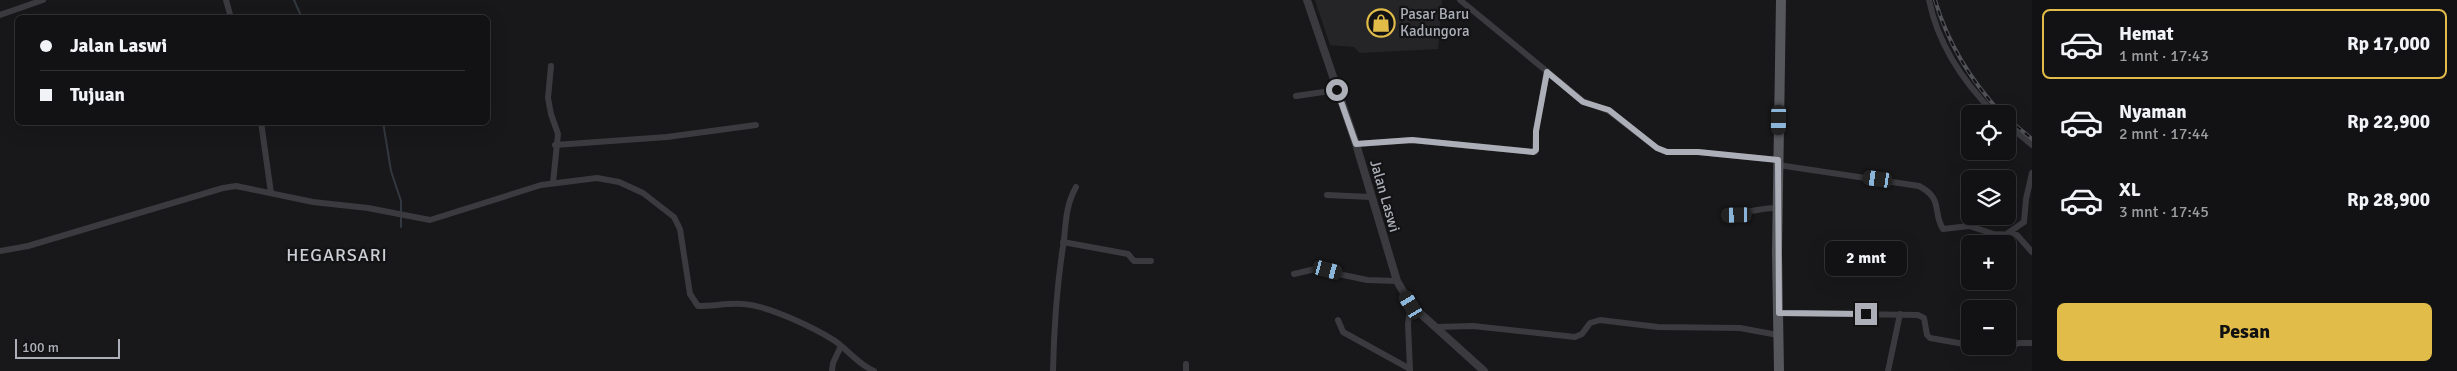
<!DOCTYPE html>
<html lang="id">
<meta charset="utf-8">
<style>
body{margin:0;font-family:Signika,sans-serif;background:#1f2022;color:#f1f3f6;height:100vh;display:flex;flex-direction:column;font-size:19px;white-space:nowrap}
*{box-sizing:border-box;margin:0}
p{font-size:16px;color:#9c9ea0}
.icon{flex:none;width:28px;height:28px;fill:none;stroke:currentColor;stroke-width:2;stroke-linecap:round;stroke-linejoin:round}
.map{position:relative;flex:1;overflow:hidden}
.panel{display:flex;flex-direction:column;background:#121214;width:425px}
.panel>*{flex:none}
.banner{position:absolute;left:15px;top:15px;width:475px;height:110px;border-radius:8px;box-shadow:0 5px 20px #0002,0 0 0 1px #313234;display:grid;align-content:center;height:110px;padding:0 25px;background:#121214}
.buttons{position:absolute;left:1961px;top:105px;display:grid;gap:10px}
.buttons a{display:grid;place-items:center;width:55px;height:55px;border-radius:8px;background:#121214;box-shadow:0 5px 20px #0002,0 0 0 1px #313234;font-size:25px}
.scale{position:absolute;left:15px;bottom:12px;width:105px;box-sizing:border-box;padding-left:5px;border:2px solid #acaeb8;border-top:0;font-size:14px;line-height:18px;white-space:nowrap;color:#acaeb8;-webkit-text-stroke:4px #131315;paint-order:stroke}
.end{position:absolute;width:22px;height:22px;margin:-11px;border:6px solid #acaeb8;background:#111;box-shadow:0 0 0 2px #111}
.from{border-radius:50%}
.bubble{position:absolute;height:35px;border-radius:8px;background:#121214;box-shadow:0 5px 20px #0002,0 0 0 1px #313234;font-size:16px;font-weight:700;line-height:35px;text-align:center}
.car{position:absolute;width:15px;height:30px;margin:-15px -8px;border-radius:6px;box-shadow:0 0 4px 1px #0007;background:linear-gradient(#222 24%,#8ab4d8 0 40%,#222 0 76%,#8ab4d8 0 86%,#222 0)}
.banner b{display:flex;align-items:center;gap:18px;height:48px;font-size:19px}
.banner b+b{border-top:1px solid #313234}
.banner i{width:12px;height:12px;background:#f1f3f6}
ul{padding:9px 0 0;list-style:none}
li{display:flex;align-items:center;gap:15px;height:70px;margin:0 10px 8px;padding:0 15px;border:2px solid transparent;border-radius:8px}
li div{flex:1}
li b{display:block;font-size:19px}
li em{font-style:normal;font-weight:700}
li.current{border-color:#e1bc49}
li>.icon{width:45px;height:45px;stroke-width:1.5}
.action{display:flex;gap:10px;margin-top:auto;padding:10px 25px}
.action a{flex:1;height:58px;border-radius:8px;background:#e1bc49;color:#111;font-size:20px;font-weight:700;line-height:58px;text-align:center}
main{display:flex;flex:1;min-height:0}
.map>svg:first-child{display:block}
.built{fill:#252427}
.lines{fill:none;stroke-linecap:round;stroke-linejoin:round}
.stream{stroke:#31383f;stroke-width:2}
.minor{stroke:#3a3a3f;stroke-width:6}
.tertiary{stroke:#3a3a3f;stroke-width:8}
.primary{stroke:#56575d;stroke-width:10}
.rail-casing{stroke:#515257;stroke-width:4}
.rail{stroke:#131315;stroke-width:2;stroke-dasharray:5.5;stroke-linecap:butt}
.route{stroke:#acaeb8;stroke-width:6}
.labels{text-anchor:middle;stroke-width:4.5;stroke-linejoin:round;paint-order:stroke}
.poi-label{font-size:15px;fill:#acaeb8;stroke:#131315;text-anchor:start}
.street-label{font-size:15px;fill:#acaeb8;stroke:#131315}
.quarter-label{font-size:18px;letter-spacing:1px;fill:#ccced5;stroke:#131315}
</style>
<main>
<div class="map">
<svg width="2032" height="371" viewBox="0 0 2032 371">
<rect width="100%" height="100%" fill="#18181a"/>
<path class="built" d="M1315,0H1442L1438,49L1360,53L1354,47L1330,45Z"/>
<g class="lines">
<g class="stream">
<path d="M294,0L302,18"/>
<path d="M353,18H354"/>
<path d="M383,122L391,171L401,201V227"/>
</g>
<g class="minor">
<path d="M226,0L231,18"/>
<path d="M1460,0L1583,101L1609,111L1657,148L1667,152H1698L1778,160"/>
<path d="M1929,0C1938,44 1964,83 1995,114"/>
<path d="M0,15L43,0"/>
<path d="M551,66L548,98L551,114L558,134L553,183"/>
<path d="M1296,96L1337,90"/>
<path d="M261,122L271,193"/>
<path d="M2008,125L2032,145"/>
<path d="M1356,144L1412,140L1535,152L1536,131L1547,71"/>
<path d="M555,145L667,137L756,125"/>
<path d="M1778,165L1919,186C1944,199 1932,212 1943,229L1969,226L1994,234L2017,235L2032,252"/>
<path d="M1327,195L1371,197"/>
<path d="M1724,215C1743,215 1759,207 1778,208"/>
<path d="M2008,233L2024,222L2026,199L2032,173"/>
<path d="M1063,242L1128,254L1134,261H1151"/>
<path d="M0,251L28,246L223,188L236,186L313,202L368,208L430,220L541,185L597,178L619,182L643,193L674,217L680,229L690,294L698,306C713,306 728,303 743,304C767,305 815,328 835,341C849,351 858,364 874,371"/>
<path d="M1294,274L1315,269L1367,280L1397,281"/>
<path d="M1779,313L1918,315L1924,318L1927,335L1930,338L1970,345"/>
<path d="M1338,320L1343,332L1410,369"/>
<path d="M1436,327L1473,326L1575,337L1582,334L1590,323L1600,320L1658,327L1740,328L1778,335"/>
<path d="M1976,346L2002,349L2019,343H2032"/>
<path d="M1186,364V371"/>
<path d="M832,371L833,363L841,346"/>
<path d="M1053,371C1054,327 1057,283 1064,240C1066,220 1066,205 1076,187"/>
<path d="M1410,371L1408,324L1411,305"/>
<path d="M1888,371L1900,314"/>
</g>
<path class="tertiary" d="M1307,0L1356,144L1397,281L1411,305L1484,371"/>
<path class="primary" d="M1779,371L1777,252L1781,0"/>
<g class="rail-casing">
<g id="rail">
<path d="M1935,0C1948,44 1971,81 2002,114"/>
<path d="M2008,119L2032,139"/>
</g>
</g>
<use href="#rail" class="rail"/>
</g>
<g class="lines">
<path class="route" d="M1337,90L1356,144L1412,140L1533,152L1536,150V131L1547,72L1583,102L1609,110L1657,148L1667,152H1698L1778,160L1779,313L1866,314"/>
</g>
<defs>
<g id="shop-ring" transform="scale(1.4375)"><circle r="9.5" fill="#131315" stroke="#e1bc49" stroke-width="1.5"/><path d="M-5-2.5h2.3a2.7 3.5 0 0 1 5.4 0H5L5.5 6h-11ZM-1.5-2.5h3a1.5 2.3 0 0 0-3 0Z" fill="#e1bc49"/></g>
</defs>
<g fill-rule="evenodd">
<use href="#shop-ring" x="1381" y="23"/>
</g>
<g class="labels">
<g class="poi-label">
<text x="1400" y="19">Pasar Baru<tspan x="1400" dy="17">Kadungora</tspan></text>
</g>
<g class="street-label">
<text transform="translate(1385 196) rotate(74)" y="5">Jalan Laswi</text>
</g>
<g class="quarter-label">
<text x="337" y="261">HEGARSARI</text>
</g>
</g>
</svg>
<div class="buttons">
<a><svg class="icon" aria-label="locate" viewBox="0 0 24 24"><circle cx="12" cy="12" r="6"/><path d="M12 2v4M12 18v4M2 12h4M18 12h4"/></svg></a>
<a><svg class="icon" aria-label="layers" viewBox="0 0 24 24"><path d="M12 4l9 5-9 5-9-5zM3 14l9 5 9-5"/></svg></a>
<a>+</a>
<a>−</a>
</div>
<div class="scale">100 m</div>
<i class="end from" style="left:1337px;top:90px"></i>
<i class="end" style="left:1866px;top:314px"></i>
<div class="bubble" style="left:1825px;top:241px;width:82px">2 mnt</div>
<i class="car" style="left:1779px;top:120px;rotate:181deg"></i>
<i class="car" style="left:1878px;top:179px;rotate:278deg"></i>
<i class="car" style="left:1737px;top:215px;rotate:269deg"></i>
<i class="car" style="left:1328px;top:270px;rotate:105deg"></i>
<i class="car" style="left:1411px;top:305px;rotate:329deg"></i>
<div class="banner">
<b><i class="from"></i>Jalan Laswi</b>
<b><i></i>Tujuan</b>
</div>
</div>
<section class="panel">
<ul>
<li class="current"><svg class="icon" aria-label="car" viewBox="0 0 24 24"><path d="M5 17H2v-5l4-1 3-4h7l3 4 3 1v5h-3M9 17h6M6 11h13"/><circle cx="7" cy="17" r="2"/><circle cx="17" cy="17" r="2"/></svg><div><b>Hemat</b><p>1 mnt · 17:43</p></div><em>Rp 17,000</em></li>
<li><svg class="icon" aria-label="car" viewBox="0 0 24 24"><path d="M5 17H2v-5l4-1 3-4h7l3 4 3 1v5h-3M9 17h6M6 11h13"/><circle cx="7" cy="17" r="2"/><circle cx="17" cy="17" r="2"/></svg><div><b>Nyaman</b><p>2 mnt · 17:44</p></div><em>Rp 22,900</em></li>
<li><svg class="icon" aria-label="car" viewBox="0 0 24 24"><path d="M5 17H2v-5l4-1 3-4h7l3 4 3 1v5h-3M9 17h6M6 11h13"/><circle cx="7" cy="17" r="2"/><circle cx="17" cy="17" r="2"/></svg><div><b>XL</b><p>3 mnt · 17:45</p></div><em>Rp 28,900</em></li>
</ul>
<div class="action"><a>Pesan</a></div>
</section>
</main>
